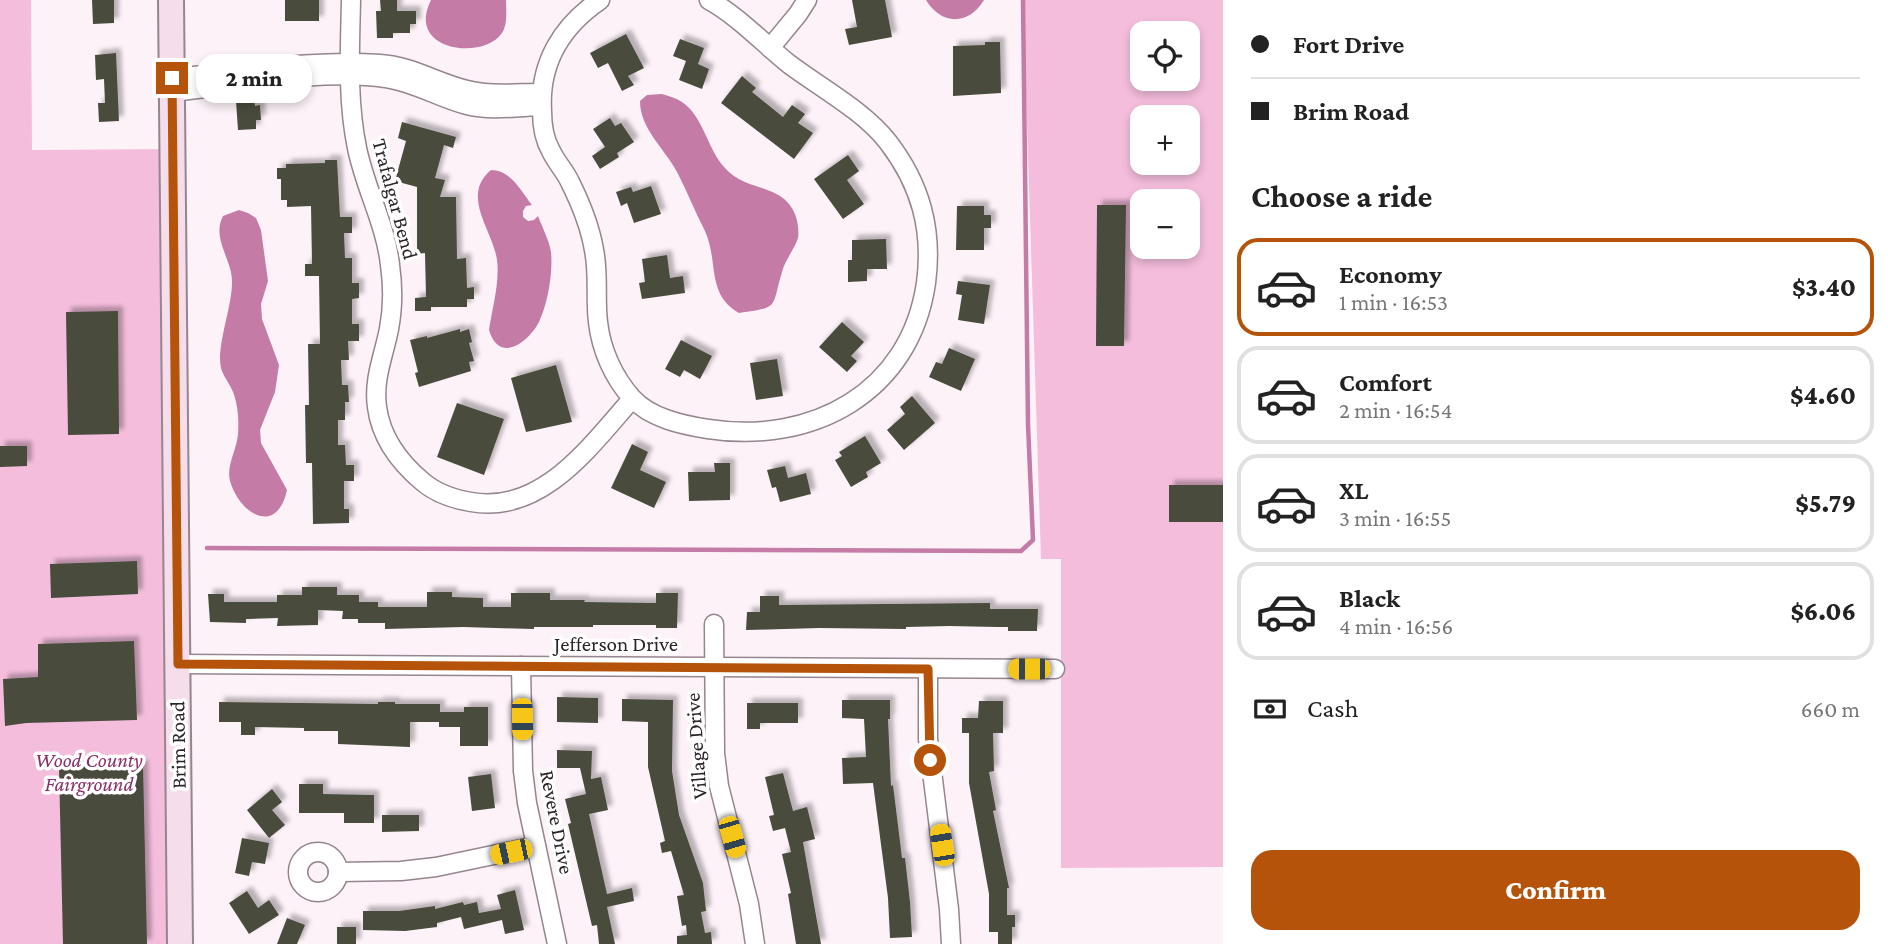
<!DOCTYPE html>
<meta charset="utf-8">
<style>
body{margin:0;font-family:"Crimson Pro",serif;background:#f6f6f6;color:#222;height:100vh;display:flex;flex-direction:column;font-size:26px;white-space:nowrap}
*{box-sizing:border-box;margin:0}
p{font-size:23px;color:#767676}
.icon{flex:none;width:38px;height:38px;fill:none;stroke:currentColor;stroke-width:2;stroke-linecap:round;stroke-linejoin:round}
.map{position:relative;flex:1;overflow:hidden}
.details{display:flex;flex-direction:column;background:#fff;width:665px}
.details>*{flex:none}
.top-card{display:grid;align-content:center;height:154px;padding:0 28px;background:#fff}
.fabs{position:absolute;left:1130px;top:21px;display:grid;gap:14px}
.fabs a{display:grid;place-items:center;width:70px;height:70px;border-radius:14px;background:#fff;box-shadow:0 4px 10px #0003;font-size:35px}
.end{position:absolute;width:32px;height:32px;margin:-16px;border:9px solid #b45309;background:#fff;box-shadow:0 0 0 4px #fff}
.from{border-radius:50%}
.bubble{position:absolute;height:49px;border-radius:21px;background:#fff;box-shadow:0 4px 10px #0003;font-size:23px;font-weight:800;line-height:49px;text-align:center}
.car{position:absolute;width:21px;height:42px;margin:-21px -10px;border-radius:9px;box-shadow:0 0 5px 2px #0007;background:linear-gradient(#f5c518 24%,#345 0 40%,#f5c518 0 76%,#345 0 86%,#f5c518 0)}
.top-card b{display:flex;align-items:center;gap:24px;height:66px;font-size:26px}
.top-card b+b{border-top:2px solid #e0e0e0}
.top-card i{width:18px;height:18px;background:#222}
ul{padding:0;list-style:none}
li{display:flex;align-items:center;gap:21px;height:98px;margin:0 14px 10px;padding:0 14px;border:4px solid #e0e0e0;border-radius:21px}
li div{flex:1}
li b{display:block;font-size:26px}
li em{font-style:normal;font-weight:800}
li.selected{border-color:#b45309}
li>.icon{width:63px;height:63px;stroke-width:1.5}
h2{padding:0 28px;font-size:32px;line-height:84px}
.pay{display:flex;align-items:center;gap:18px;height:77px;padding:0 28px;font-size:26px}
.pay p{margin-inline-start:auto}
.primary-button{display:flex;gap:14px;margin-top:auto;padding:14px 28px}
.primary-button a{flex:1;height:80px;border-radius:21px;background:#b45309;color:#fff;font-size:28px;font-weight:800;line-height:80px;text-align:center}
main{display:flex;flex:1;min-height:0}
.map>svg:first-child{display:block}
.green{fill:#f4bddc;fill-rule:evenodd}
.water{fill:#c47ba6}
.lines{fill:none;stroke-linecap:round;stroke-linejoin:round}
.stream{stroke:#c47ba6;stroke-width:4.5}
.building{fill:#484b3d;filter:url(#shadow)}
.street-casing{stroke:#95858e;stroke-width:21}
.secondary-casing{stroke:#95858e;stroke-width:28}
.street{stroke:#fff;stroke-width:18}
.secondary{stroke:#f5ddeb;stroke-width:24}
.route{stroke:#b45309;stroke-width:9}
.labels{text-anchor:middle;stroke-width:7;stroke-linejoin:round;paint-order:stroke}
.street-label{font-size:21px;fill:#2a2327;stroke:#fff}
.park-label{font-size:21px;font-style:italic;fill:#883069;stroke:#fff}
</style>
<main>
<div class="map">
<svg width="1223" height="944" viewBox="0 0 1223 944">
<defs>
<filter id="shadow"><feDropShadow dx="5" dy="-5" stdDeviation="2" flood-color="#0004"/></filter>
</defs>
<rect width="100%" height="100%" fill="#fdf2f8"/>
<g class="green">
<path d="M0,0H31L32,150L173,149L180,944H0Z"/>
<path d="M1023,0H1223V867L1061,868V559H1041ZM1143,33H1188V79H1143ZM1143,117H1188V163H1143ZM1143,201H1188V247H1143Z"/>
</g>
<g class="water">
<path d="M431,0H506C506,10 508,24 502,33C483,61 405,51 431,0Z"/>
<path d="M926,0H984C968,26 941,25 926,0Z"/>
<path d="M662,94C668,96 676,98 682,102C704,117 707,149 725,168C746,193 784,182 796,217C798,223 799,232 798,238C794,250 785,260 782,272C771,309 780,307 739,313C706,294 719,263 705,231C695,212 687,191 677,172C665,149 640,129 640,101L647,95Z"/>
<path d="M491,170C511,170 521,191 532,205L526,206L523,211V217L528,221L534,220L538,216C542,227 549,240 551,252C553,273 548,303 539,322C528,343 499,364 489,330C492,309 500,282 497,260C493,230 460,196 491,170Z"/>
<path d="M239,210L248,213L256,218L261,230L268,281L261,304L262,319L279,365L275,392L260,430L261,443L287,490C277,536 240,515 230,481C226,466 237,449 238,434C239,420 238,405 233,392C230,384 223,376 221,368C216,347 232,307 232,283C233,260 211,239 223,216Z"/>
</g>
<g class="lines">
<path class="stream" d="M207,548L1021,551L1033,540L1028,425L1023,0"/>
</g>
<g class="building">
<path d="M92,0H114V23L93,24Z"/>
<rect x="285" y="0" width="34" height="21"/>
<path d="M380,0H397V11H416V24H410V33H393V38H377L376,11H381Z"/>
<path d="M852,0H885L892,37L849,45L845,29L857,27Z"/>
<path d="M626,34L644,68L628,76L634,85L622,91L608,63L598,68L590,53Z"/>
<path d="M680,39L704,48L698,64L709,69L702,89L679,80L686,61L673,56Z"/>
<path d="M985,42H1000L1001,93L953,96V46L985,45Z"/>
<path d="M116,53L119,121L99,122L98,103H105L104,79L96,80L95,55Z"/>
<path d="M742,76L756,88L752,92L783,117L792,105L805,114L798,123L813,133L794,159L721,103Z"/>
<path d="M254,100L255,106L260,105L261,120H256V129L238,130L236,101Z"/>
<path d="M610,118L615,126L621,123L634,142L617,153L619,157L600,169L592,156L605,147L593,129Z"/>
<path d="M402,122L456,137L453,148L444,145L435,178L445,180L440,197H456L457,259L466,258L467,288L474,287V299H467V307H431V311H415V298L426,297L425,253L417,254V187L395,181L406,141L398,138Z"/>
<path d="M848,155L859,171L847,180L864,204L843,219L814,179Z"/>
<path d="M325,160H337L340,217H352V233H344L345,258H352V283H359V298L352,299V324H359V341H348L349,360H341L342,385H348L349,402H345V420H338V445H345L346,465H354V481H344V509H349V523L313,524L312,463H306L305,405H309L308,344H320L319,276H305V264H312L311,206L287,207V200H281V179H277V168H286V164L325,163Z"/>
<path d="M651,186L661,214L634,223L627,203L621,206L616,192L631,187L633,192Z"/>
<path d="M1097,205H1126L1124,346H1096Z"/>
<path d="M957,206H984V215H991V228H984V250H956Z"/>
<path d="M886,239L887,269H867V281L848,282V260H852V240Z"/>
<path d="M667,255L670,278L683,276L685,293L642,299L639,283L645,282L642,259Z"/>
<path d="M958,281L990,285L984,324L958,320L962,295L956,294Z"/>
<path d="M118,311L119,434L68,435L66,312Z"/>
<path d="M842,322L864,342L851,356L857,361L847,372L819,347Z"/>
<path d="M460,329V332L469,329L472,342L469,343L474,361L469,362L471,371L419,387L415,373L418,372L410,340L427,336V338Z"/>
<path d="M681,340L712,356L700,379L684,370L680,377L665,369Z"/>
<path d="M949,348L975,359L961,391L929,377L936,362L942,364Z"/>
<path d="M777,359L783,396L756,400L750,363Z"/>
<path d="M556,365L572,422L526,432L511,378Z"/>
<path d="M912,396L935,423L904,450L887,430L905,414L900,407Z"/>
<path d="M457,403L504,419L484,475L437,457Z"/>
<path d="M865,436L881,463L866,472L868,477L851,487L835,460L842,456L839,452Z"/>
<path d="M632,444L648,452L640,470L666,482L654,508L611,488Z"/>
<path d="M0,446H27V466L0,467Z"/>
<path d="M714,463H730V500L689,501L688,472H715Z"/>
<path d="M785,466L788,478L806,473L811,494L780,502L776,487L772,488L767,470Z"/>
<rect x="1169" y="485" width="54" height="37"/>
<path d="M137,561L138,594L51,598L50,564Z"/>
<path d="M302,587H337V595H359V602H378V607H427V592H452V597L483,598V607H511V593H550V600H585L584,602L656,603V593H678L677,628H656V625H593V627H534V629L463,627L385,629V623H358V619H342L343,611L318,610V625L277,626L278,618L246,619V623L210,622L208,594H224V602H277V595H302Z"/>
<path d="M760,596H779V605L990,603V609H1038L1037,631H1008V627H997L949,626L906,627V629L819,628L746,630L747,612H760Z"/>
<path d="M134,641L137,720L26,723L5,726L3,679L38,677V644Z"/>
<path d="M557,697L598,698V723L557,722Z"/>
<path d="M622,699L673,700L672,771L679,815L703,883L706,911L701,912L705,933L711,932L712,944H677V936L687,935L686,925L682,926L677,896L684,895L671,851L662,853L660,843L665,841L648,767V722L622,721Z"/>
<path d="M842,700H890V719H888L891,786L893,785L902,858H905L910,902L912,937L890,938L888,898L873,783L843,784L842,758L866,757L864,719L842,718Z"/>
<path d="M979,701H1003V733H993L994,771L989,772L996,810L993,811L1009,888H1007V915H1015V927H1012V944H998V932H989V894L969,783V733H962V718H978Z"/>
<path d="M219,702L378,704V702H395V704H440V712H464V707H488V746H460V727H439V722H410V747L338,744V731H304V728L255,727V735H241V722H219Z"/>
<path d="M747,703H798V723H760V729H747Z"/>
<path d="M557,750L592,751L591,779L601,777L608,810L589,814L607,894L632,888L634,901L607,907L615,944H599L597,925L592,926L568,824L571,823L565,799L586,794L580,768H557Z"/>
<path d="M143,765L147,944H63L59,767Z"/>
<path d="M783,773L793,811L807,807L815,839L803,842L821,944H796L788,894L791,893L782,854L791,852L785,828L773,831L769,816L774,815L765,777Z"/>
<path d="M491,774L495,808L472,811L468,777Z"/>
<path d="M299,784H323V794L374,795V823H344V813H299Z"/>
<path d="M272,789L282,802L272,810L285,825L269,838L247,810Z"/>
<path d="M382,815H419V831L382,832Z"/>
<path d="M242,838L269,843L265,864L252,862L249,876L235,873Z"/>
<path d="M515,890L524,930L505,934L502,920L464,929L461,917L437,923V927L405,931L363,930V911H399L435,906V909L463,902L464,905L477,902L479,913L501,909L497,895Z"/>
<path d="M247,891L258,908L269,900L279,915L249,934L229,903Z"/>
<path d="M287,918L305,925L297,944H277Z"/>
<rect x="337" y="927" width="19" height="17"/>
</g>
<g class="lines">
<g class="street-casing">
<g id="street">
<path d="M351,0C350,49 347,100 357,148C365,188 386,225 390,265C393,286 393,308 389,329C384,355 373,379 377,407C381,438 399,462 423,482C436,493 453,499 471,502C542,515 591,445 632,399"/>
<path d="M600,0C562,26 539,63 542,111C542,125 544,139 551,151C556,162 565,171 570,182C581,204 590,226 594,250C599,274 595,298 598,322C601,349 613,377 632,398C650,418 682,425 708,429C812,445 910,393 926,283C933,230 921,185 888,142C864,111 821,88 789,64C763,43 738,16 709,0"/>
<path d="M770,48L798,14L807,0"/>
<path d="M172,78C241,72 311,59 380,64C412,66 437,83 467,90C491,96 517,93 541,93"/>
<path d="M172,92C237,85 322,69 386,78C415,82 439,98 467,105C490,111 517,107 541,106"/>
<path d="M714,624L715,753L719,786L749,904L755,944"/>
<path d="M178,664L1055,669"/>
<path d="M521,666L523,771L527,803L557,944"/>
<path d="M928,669V739L949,909L951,944"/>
<circle cx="318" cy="872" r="20"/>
<path d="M338,872L401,871L436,867L536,846"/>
</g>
</g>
<g class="secondary-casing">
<path id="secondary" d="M171,0L180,944"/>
</g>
<use href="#street" class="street"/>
<use href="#secondary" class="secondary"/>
</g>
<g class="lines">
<path class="route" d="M172,78L178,664L928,669L930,760"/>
</g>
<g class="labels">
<g class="street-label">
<text transform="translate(395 199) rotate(75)" y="7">Trafalgar Bend</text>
<text x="616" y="651">Jefferson Drive</text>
<text transform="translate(178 745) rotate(-91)" y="7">Brim Road</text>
<text transform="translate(696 746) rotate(-94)" y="7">Village Drive</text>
<text transform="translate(557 822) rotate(79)" y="7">Revere Drive</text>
</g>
<g class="park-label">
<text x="89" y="767">Wood County<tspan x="89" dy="24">Fairground</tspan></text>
</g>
</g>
</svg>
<div class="fabs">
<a><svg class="icon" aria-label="locate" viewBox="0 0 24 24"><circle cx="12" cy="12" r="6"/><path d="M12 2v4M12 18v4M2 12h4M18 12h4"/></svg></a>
<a>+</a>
<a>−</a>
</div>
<i class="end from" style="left:930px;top:760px"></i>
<i class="end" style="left:172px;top:78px"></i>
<div class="bubble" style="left:196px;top:54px;width:116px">2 min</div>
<i class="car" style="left:1029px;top:669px;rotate:270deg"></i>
<i class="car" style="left:522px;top:719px;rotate:179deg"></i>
<i class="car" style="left:732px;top:837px;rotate:164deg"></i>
<i class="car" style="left:942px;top:845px;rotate:351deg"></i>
<i class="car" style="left:511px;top:852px;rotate:258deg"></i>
</div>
<section class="details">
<div class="top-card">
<b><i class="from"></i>Fort Drive</b>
<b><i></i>Brim Road</b>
</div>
<h2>Choose a ride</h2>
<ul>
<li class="selected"><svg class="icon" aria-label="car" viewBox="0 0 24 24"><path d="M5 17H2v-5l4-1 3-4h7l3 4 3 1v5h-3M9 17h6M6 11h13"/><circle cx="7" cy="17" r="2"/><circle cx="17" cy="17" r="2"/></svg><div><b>Economy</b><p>1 min · 16:53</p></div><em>$3.40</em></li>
<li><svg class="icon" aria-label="car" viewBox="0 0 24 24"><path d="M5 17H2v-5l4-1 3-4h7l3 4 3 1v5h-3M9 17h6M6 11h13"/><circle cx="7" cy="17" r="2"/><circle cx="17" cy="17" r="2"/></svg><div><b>Comfort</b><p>2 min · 16:54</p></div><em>$4.60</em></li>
<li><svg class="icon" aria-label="car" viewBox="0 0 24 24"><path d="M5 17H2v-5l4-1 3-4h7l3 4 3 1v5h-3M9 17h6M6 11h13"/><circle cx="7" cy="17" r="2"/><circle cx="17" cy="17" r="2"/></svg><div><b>XL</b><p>3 min · 16:55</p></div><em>$5.79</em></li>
<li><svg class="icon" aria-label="car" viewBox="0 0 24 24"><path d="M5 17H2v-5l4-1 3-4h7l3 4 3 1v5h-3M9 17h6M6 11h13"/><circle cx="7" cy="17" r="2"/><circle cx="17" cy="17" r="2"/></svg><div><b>Black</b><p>4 min · 16:56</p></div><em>$6.06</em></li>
</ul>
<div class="pay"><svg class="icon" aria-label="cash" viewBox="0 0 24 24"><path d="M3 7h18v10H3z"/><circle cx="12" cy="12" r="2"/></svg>Cash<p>660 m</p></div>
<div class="primary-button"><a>Confirm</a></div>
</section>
</main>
